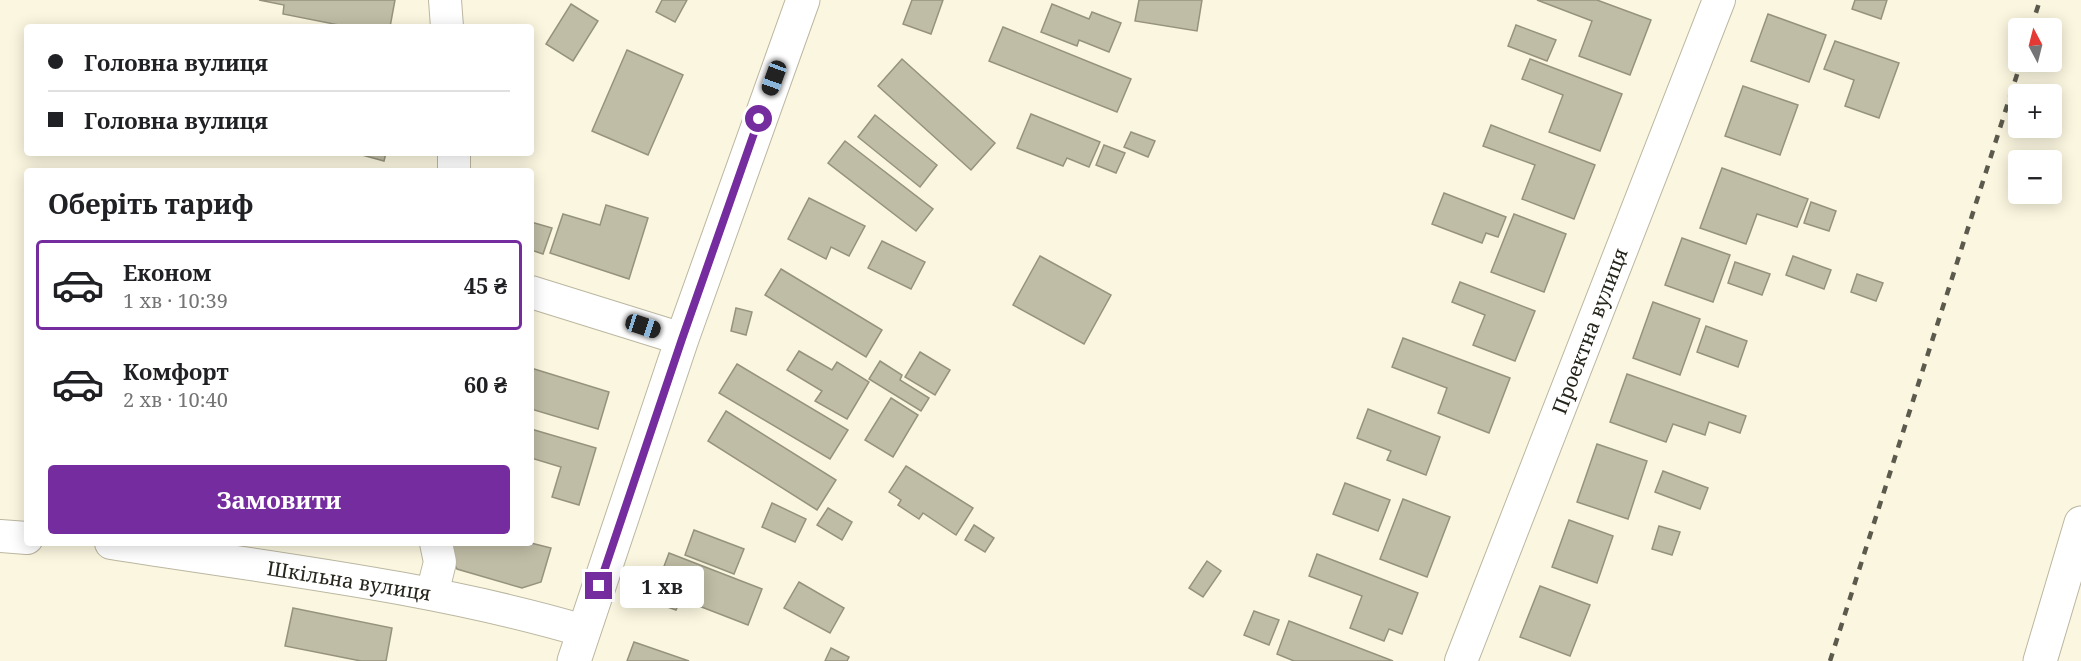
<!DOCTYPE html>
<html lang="uk">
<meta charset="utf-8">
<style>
body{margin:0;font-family:"Noto Serif",serif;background:#f6f6f6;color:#202124;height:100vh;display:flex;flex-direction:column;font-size:22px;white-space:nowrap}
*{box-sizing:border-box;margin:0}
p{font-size:20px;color:#757577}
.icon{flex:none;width:33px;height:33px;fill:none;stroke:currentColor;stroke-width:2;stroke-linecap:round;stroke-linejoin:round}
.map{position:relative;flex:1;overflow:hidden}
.panel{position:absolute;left:24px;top:168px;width:510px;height:378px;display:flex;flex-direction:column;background:#fff;border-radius:6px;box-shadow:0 3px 15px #0003}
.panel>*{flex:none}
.top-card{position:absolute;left:24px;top:24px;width:510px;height:132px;border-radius:6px;box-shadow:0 3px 15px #0003;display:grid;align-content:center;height:132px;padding:0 24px;background:#fff}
.needle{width:39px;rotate:353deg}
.tools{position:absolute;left:2008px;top:18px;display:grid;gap:12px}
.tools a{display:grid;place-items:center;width:54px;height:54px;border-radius:6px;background:#fff;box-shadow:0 3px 15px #0003;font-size:30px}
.end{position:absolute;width:27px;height:27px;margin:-14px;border:8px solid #752c9e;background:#fff;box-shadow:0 0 0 3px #fff}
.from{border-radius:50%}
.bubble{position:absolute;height:42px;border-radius:6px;background:#fff;box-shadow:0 3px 15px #0003;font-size:20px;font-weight:700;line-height:42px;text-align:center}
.car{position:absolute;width:18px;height:36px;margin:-18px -9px;border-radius:8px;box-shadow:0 0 4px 2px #0007;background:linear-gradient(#222 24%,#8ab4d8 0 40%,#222 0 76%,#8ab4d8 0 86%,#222 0)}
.top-card b{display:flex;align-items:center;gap:21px;height:57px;font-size:22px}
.top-card b+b{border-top:2px solid #e0e0e0}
.top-card i{width:15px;height:15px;background:#202124}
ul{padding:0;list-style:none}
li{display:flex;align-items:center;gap:18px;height:90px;margin:0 12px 9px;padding:0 12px;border:3px solid transparent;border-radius:6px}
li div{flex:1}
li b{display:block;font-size:22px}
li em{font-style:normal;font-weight:700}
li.selected{border-color:#752c9e}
li>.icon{width:54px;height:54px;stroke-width:1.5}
h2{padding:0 24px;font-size:27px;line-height:72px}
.action{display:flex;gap:12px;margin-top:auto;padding:12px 24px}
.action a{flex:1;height:69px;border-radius:6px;background:#752c9e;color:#fff;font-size:24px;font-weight:700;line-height:69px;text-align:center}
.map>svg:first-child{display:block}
.building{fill:#c0bda6;stroke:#96937d;stroke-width:1.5}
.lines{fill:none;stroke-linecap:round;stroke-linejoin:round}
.minor-casing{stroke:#bbb7a1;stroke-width:34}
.major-casing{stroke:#bbb7a1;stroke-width:35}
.minor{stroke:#fff;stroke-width:32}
.major{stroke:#fff;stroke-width:33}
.rail{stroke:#5c5a4d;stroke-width:4.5;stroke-dasharray:8 8;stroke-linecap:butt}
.route{stroke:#752c9e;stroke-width:8}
.labels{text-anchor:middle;stroke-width:4.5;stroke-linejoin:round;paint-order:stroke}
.street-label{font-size:20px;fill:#27261d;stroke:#fff}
</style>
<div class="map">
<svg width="2081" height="661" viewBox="0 0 2081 661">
<rect width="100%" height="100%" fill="#faf6df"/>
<g class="building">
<path d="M259,0H395L390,27H349L283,14L284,5Z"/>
<path d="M662,0H687L675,22L656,12Z"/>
<path d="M912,0H943L931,34L903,24Z"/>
<path d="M1139,0H1202L1197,31L1135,21Z"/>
<path d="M1537,0H1597L1651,20L1630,75L1579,56L1592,21Z"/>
<path d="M1855,0H1887L1881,19L1852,9Z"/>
<path d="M571,4L598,21L573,61L546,44Z"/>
<path d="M1052,4L1089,19L1092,12L1121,23L1109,52L1079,40L1077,46L1041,32Z"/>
<path d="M1768,14L1826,35L1809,82L1751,61Z"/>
<path d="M1516,25L1556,40L1547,61L1508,46Z"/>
<path d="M1003,27L1131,79L1117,112L989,61Z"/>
<path d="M1835,41L1899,63L1879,118L1845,106L1854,80L1824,69Z"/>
<path d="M627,50L683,75L648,155L592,131Z"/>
<path d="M902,59L995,143L971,170L878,86Z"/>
<path d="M1530,59L1622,94L1600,151L1549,132L1563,95L1522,79Z"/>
<path d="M1743,86L1798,105L1780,155L1725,136Z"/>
<path d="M1031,114L1100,142L1089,167L1067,158L1063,166L1017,148Z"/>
<path d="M875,115L937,165L920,187L858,137Z"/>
<path d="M1491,125L1595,165L1574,219L1522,199L1535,165L1483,146Z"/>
<path d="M1131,132L1155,141L1148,157L1124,147Z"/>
<path d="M845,141L933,209L916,231L828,163Z"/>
<path d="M1104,145L1125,153L1116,173L1096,165Z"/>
<path d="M355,153H386L384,161Z"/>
<path d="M1722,168L1808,199L1797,227L1757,214L1746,244L1700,228Z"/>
<path d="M1444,193L1506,217L1498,237L1486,233L1482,243L1432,224Z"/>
<path d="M809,198L865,226L849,256L831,247L826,259L788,239Z"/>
<path d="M1811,202L1836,211L1829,231L1804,223Z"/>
<path d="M606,205L648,218L629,279L550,253L563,214L600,225Z"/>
<path d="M1514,214L1566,234L1544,292L1491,272Z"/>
<path d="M531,222L552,228L543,254L531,250Z"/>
<path d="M1682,238L1730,255L1713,302L1665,285Z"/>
<path d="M882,241L925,262L911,289L868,268Z"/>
<path d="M1040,256L1111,295L1084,344L1013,305Z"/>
<path d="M1793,256L1831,270L1824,289L1786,275Z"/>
<path d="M1735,262L1770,274L1762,295L1728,283Z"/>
<path d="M781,269L882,330L866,357L765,295Z"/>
<path d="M1857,274L1883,283L1876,301L1851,292Z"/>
<path d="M1460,282L1535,311L1515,361L1473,345L1485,315L1452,302Z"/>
<path d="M1653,302L1700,319L1680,375L1633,358Z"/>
<path d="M736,308L752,312L746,335L731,331Z"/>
<path d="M1706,326L1747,341L1738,367L1697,352Z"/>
<path d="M1403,338L1510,378L1489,433L1438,413L1447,388L1392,367Z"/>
<path d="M799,351L832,370L837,362L869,382L847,419L815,401L822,391L787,370Z"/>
<path d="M920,352L950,370L935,395L905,377Z"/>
<path d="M880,361L902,375L900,380L929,398L921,411L869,379Z"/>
<path d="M737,364L848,430L830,459L719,393Z"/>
<path d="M531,368L609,392L598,429L531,409Z"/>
<path d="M1627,374L1746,416L1740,433L1709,422L1705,435L1673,424L1666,442L1610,422Z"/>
<path d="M891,398L918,415L893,457L865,440Z"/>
<path d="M1368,409L1440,437L1426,475L1387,460L1391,451L1357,438Z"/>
<path d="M726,411L836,480L817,510L708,441Z"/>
<path d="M531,429L596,448L579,505L552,497L561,467L531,458Z"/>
<path d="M1597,444L1647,461L1628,519L1577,502Z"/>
<path d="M906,466L973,508L956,535L923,513L919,519L898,505L901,500L889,492Z"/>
<path d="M1663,471L1708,488L1700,509L1655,492Z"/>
<path d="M1345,483L1390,500L1378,531L1333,514Z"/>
<path d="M1403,499L1450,517L1427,577L1380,559Z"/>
<path d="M772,503L806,519L795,542L762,527Z"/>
<path d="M828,508L852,522L842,540L817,525Z"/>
<path d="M1569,520L1613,536L1597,583L1552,567Z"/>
<path d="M974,525L994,538L985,552L965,540Z"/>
<path d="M1659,526L1680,532L1672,555L1652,549Z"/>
<path d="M694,530L744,549L734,574L685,555Z"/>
<path d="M454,543H531L551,548L541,582L522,588L457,569L450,555Z"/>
<path d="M669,553L762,589L748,625L681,599L676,610L651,601Z"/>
<path d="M1317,554L1418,593L1402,634L1389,629L1384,641L1350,628L1362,596L1309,576Z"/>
<path d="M1207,561L1221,571L1203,597L1189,588Z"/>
<path d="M799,582L844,608L830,633L784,608Z"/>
<path d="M1540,586L1590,605L1570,656L1520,637Z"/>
<path d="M293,608L392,628L386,661H361L285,646Z"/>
<path d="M1254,611L1279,620L1269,645L1244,635Z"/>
<path d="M1289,621L1393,661H1294L1277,654Z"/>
<path d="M634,642L689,661H627Z"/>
<path d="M831,648L849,657L847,661H825Z"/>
</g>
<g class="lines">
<g class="minor-casing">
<g id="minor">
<path d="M445,0L447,27"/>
<path d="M454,153V171"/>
<path d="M531,292L682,339"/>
<path d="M0,536L27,538"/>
<path d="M111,543C268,568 432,586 584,631"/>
<path d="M432,594L440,562L436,543"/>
<path d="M1461,661L1719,0"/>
</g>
</g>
<g class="major-casing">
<g id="major">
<path d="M574,661L682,339L803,0"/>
<path d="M2040,661L2081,523"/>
</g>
</g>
<use href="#minor" class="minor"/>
<use href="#major" class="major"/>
<g class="rail">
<path d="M2031,28L2040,0"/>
<path d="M1830,661L2021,62"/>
</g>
</g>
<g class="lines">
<path class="route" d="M599,586L682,339L759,119"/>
</g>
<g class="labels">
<g class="street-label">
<text transform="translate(1590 331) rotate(-69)" y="7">Проектна вулиця</text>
<text transform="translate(349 581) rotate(9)" y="7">Шкільна вулиця</text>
</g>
</g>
</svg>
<div class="tools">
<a><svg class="needle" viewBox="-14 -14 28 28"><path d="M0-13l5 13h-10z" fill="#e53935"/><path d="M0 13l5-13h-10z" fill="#757577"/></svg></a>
<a>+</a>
<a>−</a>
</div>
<i class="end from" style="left:759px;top:119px"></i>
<i class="end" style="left:599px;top:586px"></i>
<div class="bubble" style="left:620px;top:566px;width:84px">1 хв</div>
<i class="car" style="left:774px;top:78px;rotate:200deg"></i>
<i class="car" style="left:643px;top:326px;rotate:108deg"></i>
<div class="top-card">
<b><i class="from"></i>Головна вулиця</b>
<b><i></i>Головна вулиця</b>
</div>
<section class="panel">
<h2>Оберіть тариф</h2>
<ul>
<li class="selected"><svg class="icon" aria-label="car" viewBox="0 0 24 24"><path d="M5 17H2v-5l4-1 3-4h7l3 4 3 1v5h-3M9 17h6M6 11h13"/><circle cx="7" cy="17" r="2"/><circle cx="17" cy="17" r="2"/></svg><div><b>Економ</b><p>1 хв · 10:39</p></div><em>45 ₴</em></li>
<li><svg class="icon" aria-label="car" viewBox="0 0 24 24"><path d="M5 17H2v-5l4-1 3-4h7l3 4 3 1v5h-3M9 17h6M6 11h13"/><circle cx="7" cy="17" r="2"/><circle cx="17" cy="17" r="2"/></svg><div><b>Комфорт</b><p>2 хв · 10:40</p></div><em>60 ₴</em></li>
</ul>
<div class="action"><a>Замовити</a></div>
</section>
</div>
